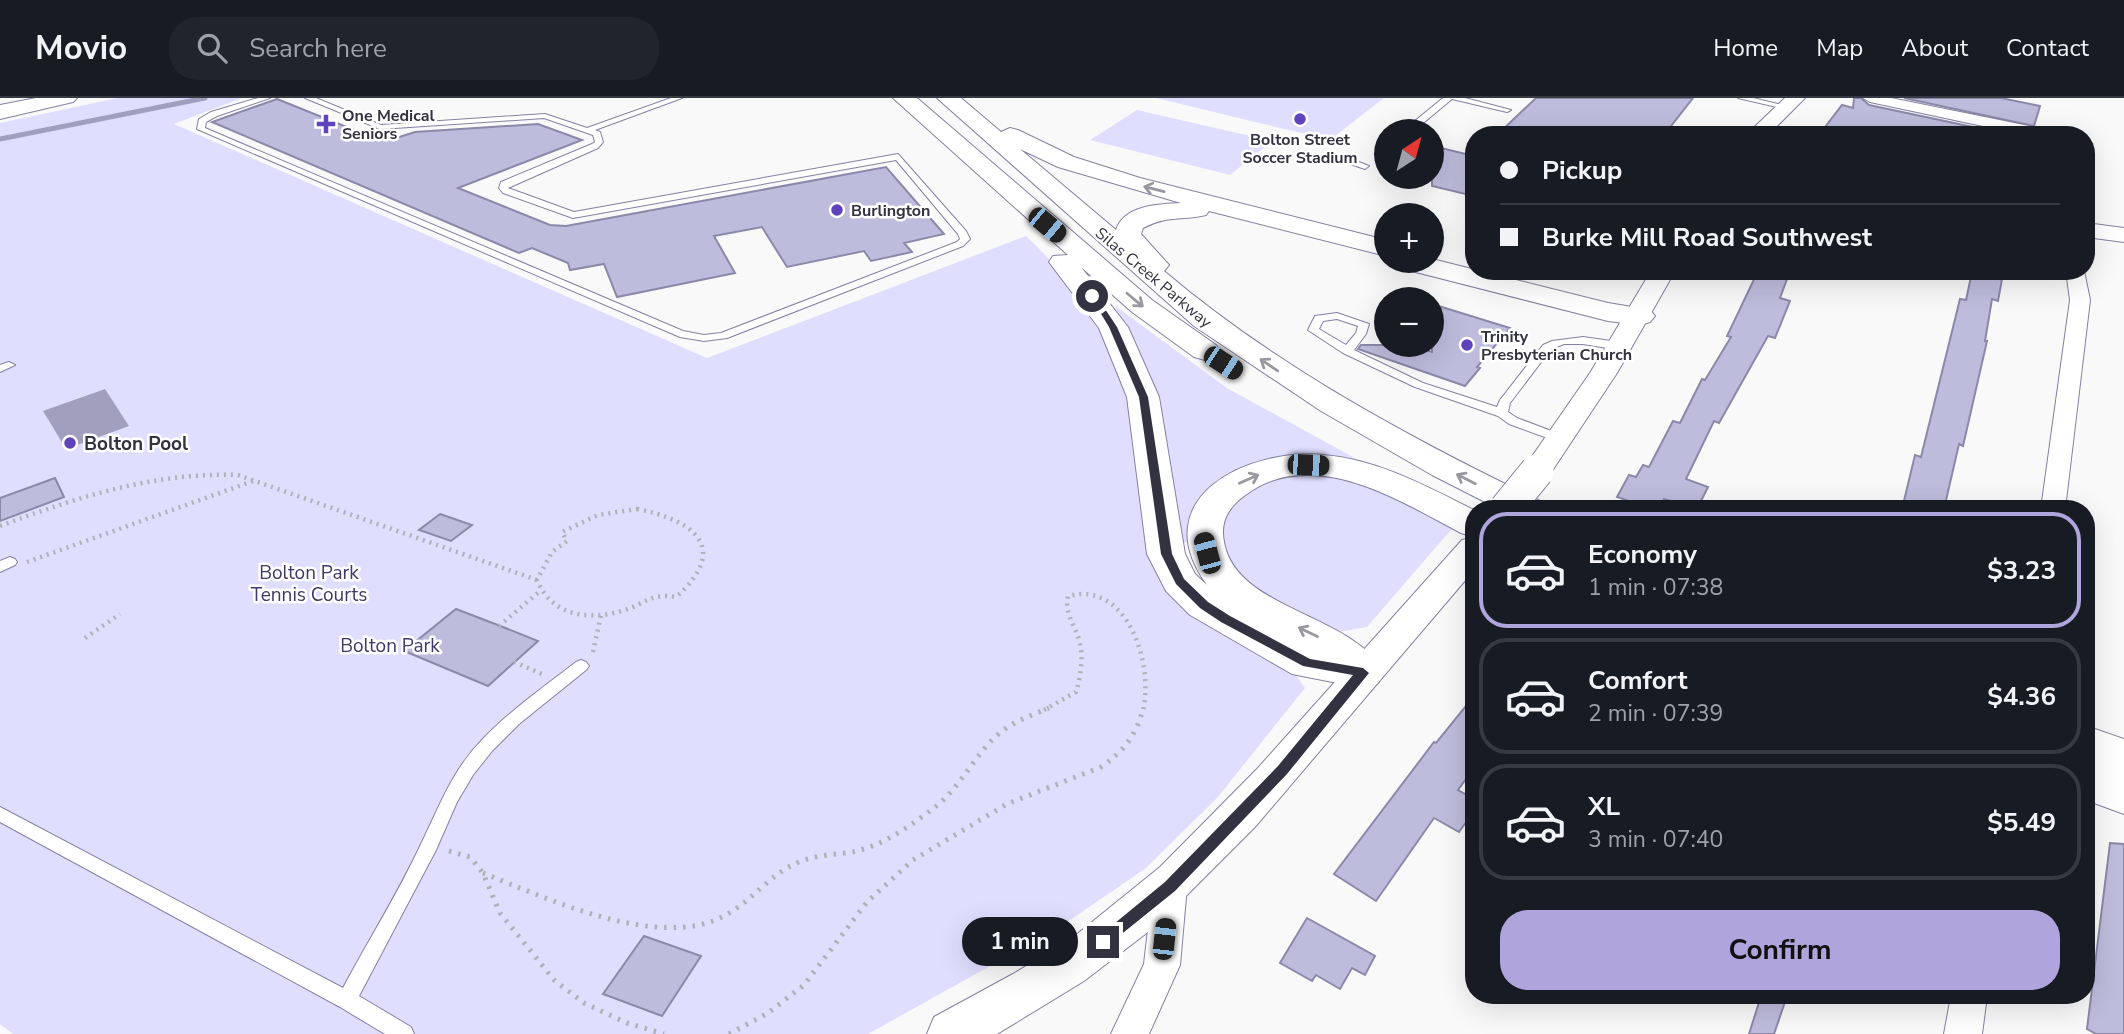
<!DOCTYPE html>
<meta charset="utf-8">
<style>
body{margin:0;font-family:"Nunito Sans",sans-serif;background:#20242c;color:#f1f3f6;height:100vh;display:flex;flex-direction:column;font-size:26px;white-space:nowrap}
*{box-sizing:border-box;margin:0}
p{font-size:23px;color:#9ea1a6}
.icon{flex:none;width:38px;height:38px;fill:none;stroke:currentColor;stroke-width:2;stroke-linecap:round;stroke-linejoin:round}
.map{position:relative;flex:1;overflow:hidden}
.sheet{position:absolute;left:1465px;top:402px;width:630px;height:504px;display:flex;flex-direction:column;background:#171b24;border-radius:28px;box-shadow:0 7px 28px #0002}
.sheet>*{flex:none}
.banner{position:absolute;left:1465px;top:28px;width:630px;height:154px;border-radius:28px;box-shadow:0 7px 28px #0002;display:grid;align-content:center;height:154px;padding:0 35px;background:#171b24}
.needle{width:46px;rotate:36deg}
.fabs{position:absolute;left:1374px;top:21px;display:grid;gap:14px}
.fabs a{display:grid;place-items:center;width:70px;height:70px;border-radius:50%;background:#171b24;box-shadow:0 7px 28px #0002;font-size:35px}
.end{position:absolute;width:32px;height:32px;margin:-16px;border:9px solid #333240;background:#fff;box-shadow:0 0 0 4px #fff}
.from{border-radius:50%}
.bubble{position:absolute;height:49px;border-radius:24px;background:#171b24;box-shadow:0 7px 28px #0002;font-size:23px;font-weight:700;line-height:49px;text-align:center}
.car{position:absolute;width:21px;height:42px;margin:-21px -10px;border-radius:9px;box-shadow:0 0 5px 2px #0007;background:linear-gradient(#222 24%,#8ab4d8 0 40%,#222 0 76%,#8ab4d8 0 86%,#222 0)}
.banner b{display:flex;align-items:center;gap:24px;height:66px;font-size:26px}
.banner b+b{border-top:2px solid #363941}
.banner i{width:18px;height:18px;background:#f1f3f6}
ul{padding:12px 0 0;list-style:none}
li{display:flex;align-items:center;gap:21px;height:116px;margin:0 14px 10px;padding:0 21px;border:4px solid #363941;border-radius:28px}
li div{flex:1}
li b{display:block;font-size:26px}
li em{font-style:normal;font-weight:700}
li.on{border-color:#afa4db}
li>.icon{width:63px;height:63px;stroke-width:1.5}
.button{display:flex;gap:14px;margin-top:auto;padding:14px 35px}
.button a{flex:1;height:80px;border-radius:28px;background:#afa4db;color:#111;font-size:28px;font-weight:700;line-height:80px;text-align:center}
header{display:flex;align-items:center;gap:42px;box-sizing:border-box;height:98px;padding:0 35px;background:#171b24;border-bottom:2px solid #363941}
header strong{font-size:33px}
nav{display:flex;gap:38px;margin-inline-start:auto;font-size:24px}
.search{width:490px;height:63px;background:#20242c;display:flex;align-items:center;gap:18px;box-sizing:border-box;padding:0 24px;border-radius:28px;color:#9ea1a6;font-size:26px}
.map>svg:first-child{display:block}
.green{fill:#e0defe}
.water{fill:#a19ebe}
.lines{fill:none;stroke-linecap:round;stroke-linejoin:round}
.stream{stroke:#a19ebe;stroke-width:5}
.building{fill:#bebcdc;stroke:#8b88a9;stroke-width:2}
.service-casing{stroke:#8481a2;stroke-width:2}
.minor-casing{stroke:#8481a2;stroke-width:2}
.tertiary-casing{stroke:#8481a2;stroke-width:2}
.secondary-casing{stroke:#8481a2;stroke-width:2}
.primary-casing{stroke:#8481a2;stroke-width:2}
.path-far1{stroke:#b0b0b5;stroke-width:4.5;stroke-dasharray:2 5;stroke-linecap:butt}
.path{stroke:#b0b0b5;stroke-width:5;stroke-dasharray:2.5 7;stroke-linecap:butt}
.service{fill:#fff;fill-rule:evenodd}
.minor{fill:#fff;fill-rule:evenodd}
.tertiary{fill:#fff;fill-rule:evenodd}
.secondary{fill:#fff;fill-rule:evenodd}
.primary{fill:#fff;fill-rule:evenodd}
.tertiary-bridge-casing{stroke:#8481a2;stroke-width:35;stroke-linecap:butt}
.tertiary-bridge{stroke:#fff;stroke-width:33}
.oneway{stroke:#9998a0}
.route{fill:#333240}
.poi-dot{fill:#5f43bb;stroke:#fff;stroke-width:2.5}
.labels{text-anchor:middle;stroke-width:5;stroke-linejoin:round;paint-order:stroke}
.far-poi-label{font-size:16px;font-weight:bold;fill:#333240;stroke:#fff;text-anchor:start}
.far-street-label{font-size:16px;fill:#333240;stroke:#fff}
.poi-label{font-size:19px;font-weight:bold;fill:#333240;stroke:#fff;text-anchor:start}
.park-label{font-size:19px;fill:#403966;stroke:#fff}
</style>
<header>
<strong>Movio</strong>
<div class="search"><svg class="icon" aria-label="search" viewBox="0 0 24 24"><circle cx="10" cy="10" r="6"/><path d="M15 15l6 6"/></svg>Search here</div>
<nav><a>Home</a><a>Map</a><a>About</a><a>Contact</a></nav>
</header>
<div class="map">
<svg width="2124" height="936" viewBox="0 0 2124 936">
<rect width="100%" height="100%" fill="#f9f9f9"/>
<g class="green">
<path d="M118,0H242L174,26L707,260L1026,138C1051,161 1077,191 1094,221C1136,294 1142,385 1155,466L1292,572L1305,590L1218,699L1146,770L1060,829L868,936H13L0,926V25Z"/>
<path d="M1156,0H1384L1330,42Z"/>
<path d="M1137,12L1272,43L1230,77L1090,42Z"/>
<path d="M1114,207L1227,290L1382,375L1277,363L1196,444L1176,445L1125,229Z"/>
<path d="M1304,376L1359,379L1456,426L1367,529L1339,534L1318,529L1240,483L1219,447L1222,417L1233,403L1265,384Z"/>
</g>
<path class="water" d="M105,291L129,328L66,351L43,313Z"/>
<g class="lines">
<path class="stream" d="M0,41L205,0"/>
</g>
<g class="building">
<path d="M1536,0H1693L1664,37H1497Z"/>
<path d="M1854,0H1861L1869,7L2011,37H1819L1842,7L1853,10Z"/>
<path d="M1904,0H2001L2040,8L2034,28Z"/>
<path d="M277,1L379,42L393,41L415,34L538,26L582,42L458,90L550,127L566,128L886,69L944,136L904,145L912,154L871,163L864,153L787,169L762,129L714,138L735,175L617,199L604,166L570,172L568,165L532,150L519,155L212,24Z"/>
<path d="M1441,50L1474,58V98L1432,88V58Z"/>
<path d="M1758,173H1790L1780,200L1790,203L1775,240L1768,238L1719,325L1714,323L1686,381L1708,389L1697,411L1664,401L1659,411H1652L1617,399L1629,377L1636,379L1643,367L1649,369L1673,323L1680,325L1702,281L1705,282L1731,239L1727,238Z"/>
<path d="M1972,174L2002,181L1998,203L1992,201L1985,243H1987L1963,348L1959,346L1944,411H1902L1915,357L1921,359L1960,201L1966,202Z"/>
<path d="M1432,206L1510,230L1477,269L1480,270L1465,288L1358,251L1361,247H1408L1432,254Z"/>
<path d="M55,380L64,399L0,423V400Z"/>
<path d="M440,416L472,427L451,443L419,432Z"/>
<path d="M456,511L503,529L538,543L488,588L404,553Z"/>
<path d="M1474,598V670L1458,692L1474,701V713L1459,734L1434,720L1376,803L1334,776L1434,644L1436,645Z"/>
<path d="M2110,745L2124,746V936H2096L2087,931Z"/>
<path d="M1307,820L1375,858L1365,877L1352,870L1340,891L1316,877L1312,883L1280,865Z"/>
<path d="M644,838L701,858L662,918L603,896Z"/>
<path d="M1761,898H1787L1774,936H1749Z"/>
</g>
<g class="lines">
<g class="service-casing">
<g id="service">
<path d="M258,0H270L217,18L206,24L205,30L683,233L704,237L721,235L957,144L960,141L958,136L896,62L573,120L503,95L499,90L501,84L592,46L595,44L593,37L544,20L380,31L305,0H316L381,27L545,16L587,30L671,0H682L595,32L600,34L603,44L598,50L508,90L574,114L898,56L966,133L970,141L963,148L727,240L704,243L680,239L197,31L199,21L211,14Z"/>
<path d="M1443,0H1465L1511,12L1507,14L1452,1L1416,31H1410V27Z"/>
<path d="M1738,0H1753L1790,9L1786,11Z"/>
<path d="M1335,57H1341L1369,68L1365,71L1335,61Z"/>
<path d="M1337,215L1369,226L1366,236L1354,252L1423,285L1497,309L1500,302L1543,247L1552,243L1583,239L1611,243L1626,249L1620,252L1583,246H1564L1551,251L1510,305L1508,314L1517,320L1565,338L1567,341L1565,344L1561,345L1509,326L1498,318L1415,289L1343,255L1308,232L1315,218ZM1337,221L1358,228L1356,235L1346,247L1319,231L1323,223Z"/>
<path d="M9,264L15,267L0,274V267Z"/>
<path d="M10,459L15,461L17,464L15,467L0,474V463Z"/>
<path d="M581,562L586,564L589,568L586,572L519,626L492,653L473,677L457,704L436,752L359,898L411,929L414,936H385L340,909L0,724V709L343,890C369,841 399,794 422,744C440,707 452,673 481,643C509,613 544,589 576,564Z"/>
</g>
</g>
<g class="minor-casing">
<g id="minor">
<path d="M1863,0H1891L2029,28L2037,33L2034,36L2025,37L1870,4Z"/>
<path d="M2066,173H2084L2090,202L2065,411H2041L2070,202Z"/>
<path d="M1170,773L1182,777L1187,788L1180,867L1149,936H1111L1144,866L1153,788L1158,777Z"/>
<path d="M1951,898H1987L1982,936H1944Z"/>
</g>
</g>
<g class="tertiary-casing">
<g id="tertiary">
<path d="M1785,0H1805L1768,37H1746Z"/>
<path d="M2086,125L2124,130V144L2086,139Z"/>
<path d="M1651,173H1675L1617,275L1548,379L1537,382L1526,379L1522,373L1590,275Z"/>
<path d="M1474,439V472L1255,729L1157,827L1084,883L997,936H927L934,919L1013,876L1071,841L1160,769L1257,671L1462,442Z"/>
</g>
</g>
<g class="secondary-casing">
<path id="secondary" d="M36,0H77L73,4L0,21V7Z"/>
</g>
<g class="primary-casing">
<g id="primary">
<path d="M893,0H917L1152,202L1216,247L1220,253L1216,259L1205,262L1194,259L1132,214L1081,169L1128,229L1159,299L1185,456L1195,476L1207,487C1144,400 1247,350 1323,357C1377,361 1426,388 1474,412V439L1461,435C1398,402 1312,346 1244,398C1228,410 1220,424 1224,444C1236,512 1351,515 1384,574L1378,585L1363,590L1292,576L1190,517L1166,493L1147,456L1127,299L1099,230L1049,164L1053,158L1068,157Z"/>
<path d="M937,0H961L1001,34L1010,30L1018,32L1074,59L1140,80L1386,142V158L1209,113L1206,117C1181,123 1167,117 1143,130L1141,136L1169,167L1164,173C1276,268 1408,339 1540,403L1545,411H1499L1432,377L1321,313L1194,228ZM1020,51L1058,69L1181,105C1159,106 1124,107 1116,132Z"/>
<path d="M1432,161L1608,205L1650,212L1655,218L1650,224L1640,227L1608,223L1396,169L1392,163Z"/>
<path d="M2086,628L2124,641V716L2086,702Z"/>
</g>
</g>
<g class="path-far1">
<path d="M637,411C694,422 731,450 676,499C651,495 646,505 625,512C590,523 552,519 537,482L552,454L567,443L562,434L598,417Z"/>
<path d="M0,428C78,399 154,374 238,377L537,482"/>
<path d="M27,464L253,383"/>
<path d="M499,528L540,493"/>
<path d="M85,540L120,516"/>
<path d="M593,554L601,517"/>
<path d="M514,564L542,576"/>
<path d="M1044,612L1076,594C1081,577 1084,559 1079,542C1075,526 1064,516 1068,498C1128,482 1154,567 1143,612"/>
</g>
<g class="path">
<path d="M449,753L470,759L483,775L500,815L555,883L584,905L627,925L664,936"/>
<path d="M483,775C546,800 656,852 722,819C751,805 769,776 799,764C818,756 838,757 857,753C885,746 912,727 935,709C962,688 975,655 1001,634C1015,623 1032,617 1049,610"/>
<path d="M729,936L768,915L804,887L867,804L913,762L1007,706L1101,669C1123,654 1137,637 1143,610"/>
</g>
<use href="#service" class="service"/>
<use href="#minor" class="minor"/>
<use href="#tertiary" class="tertiary"/>
<use href="#secondary" class="secondary"/>
<use href="#primary" class="primary"/>
<g class="tertiary-bridge-casing">
<path id="tertiary-bridge" d="M1506,411L1537,373"/>
</g>
<use href="#tertiary-bridge" class="tertiary-bridge"/>
</g>
<defs><path id="oneway-shaft" d="M-6 0H5M1.5-3L5.5 0L1.5 3" fill="none" stroke-width="1.6" stroke-linecap="round" stroke-linejoin="round" transform="scale(1.75)"/></defs>
<g class="oneway">
<use href="#oneway-shaft" transform="translate(1154 91) rotate(-166)"/>
<use href="#oneway-shaft" transform="translate(1135 202) rotate(40)"/>
<use href="#oneway-shaft" transform="translate(1269 267) rotate(-146)"/>
<use href="#oneway-shaft" transform="translate(1249 381) rotate(-24)"/>
<use href="#oneway-shaft" transform="translate(1466 381) rotate(-153)"/>
<use href="#oneway-shaft" transform="translate(1308 534) rotate(-154)"/>
</g>
<path class="route" d="M1089,196H1095L1117,229L1148,299L1172,456L1184,481L1208,504L1230,518L1310,561L1363,570L1369,575L1287,676L1175,793L1103,851L1098,848L1095,844L1098,839L1165,784L1278,668L1353,577L1303,568L1221,524L1200,510L1176,486L1161,456L1139,299L1109,229Z"/>
<g class="poi-dot">
<circle cx="1300" cy="21" r="7"/>
<path d="M322.5 15.5h7v7h7v7h-7v7h-7v-7h-7v-7h7z"/>
<circle cx="837" cy="112" r="7"/>
<circle cx="1467" cy="247" r="7"/>
<circle cx="70" cy="345" r="7"/>
</g>
<g class="labels">
<g class="far-poi-label">
<text x="342" y="23">One Medical<tspan x="342" dy="18">Seniors</tspan></text>
<text x="1300" y="47" text-anchor="middle">Bolton Street<tspan x="1300" dy="18">Soccer Stadium</tspan></text>
<text x="851" y="118">Burlington</text>
<text x="1481" y="244">Trinity<tspan x="1481" dy="18">Presbyterian Church</tspan></text>
</g>
<g class="far-street-label">
<text transform="translate(1154 179) rotate(40)" y="6">Silas Creek Parkway</text>
</g>
<g class="poi-label">
<text x="84" y="352">Bolton Pool</text>
</g>
<g class="park-label">
<text x="309" y="481">Bolton Park<tspan x="309" dy="22">Tennis Courts</tspan></text>
<text x="390" y="554">Bolton Park</text>
</g>
</g>
</svg>
<div class="fabs">
<a><svg class="needle" viewBox="-14 -14 28 28"><path d="M0-13l5 13h-10z" fill="#e53935"/><path d="M0 13l5-13h-10z" fill="#9ea1a6"/></svg></a>
<a>+</a>
<a>−</a>
</div>
<i class="end from" style="left:1092px;top:198px"></i>
<i class="end" style="left:1103px;top:844px"></i>
<div class="bubble" style="left:962px;top:819px;width:116px">1 min</div>
<i class="car" style="left:1047px;top:127px;rotate:130deg"></i>
<i class="car" style="left:1223px;top:265px;rotate:123deg"></i>
<i class="car" style="left:1308px;top:367px;rotate:92deg"></i>
<i class="car" style="left:1207px;top:455px;rotate:345deg"></i>
<i class="car" style="left:1164px;top:841px;rotate:6deg"></i>
<div class="banner">
<b><i class="from"></i>Pickup</b>
<b><i></i>Burke Mill Road Southwest</b>
</div>
<section class="sheet">
<ul>
<li class="on"><svg class="icon" aria-label="car" viewBox="0 0 24 24"><path d="M5 17H2v-5l4-1 3-4h7l3 4 3 1v5h-3M9 17h6M6 11h13"/><circle cx="7" cy="17" r="2"/><circle cx="17" cy="17" r="2"/></svg><div><b>Economy</b><p>1 min · 07:38</p></div><em>$3.23</em></li>
<li><svg class="icon" aria-label="car" viewBox="0 0 24 24"><path d="M5 17H2v-5l4-1 3-4h7l3 4 3 1v5h-3M9 17h6M6 11h13"/><circle cx="7" cy="17" r="2"/><circle cx="17" cy="17" r="2"/></svg><div><b>Comfort</b><p>2 min · 07:39</p></div><em>$4.36</em></li>
<li><svg class="icon" aria-label="car" viewBox="0 0 24 24"><path d="M5 17H2v-5l4-1 3-4h7l3 4 3 1v5h-3M9 17h6M6 11h13"/><circle cx="7" cy="17" r="2"/><circle cx="17" cy="17" r="2"/></svg><div><b>XL</b><p>3 min · 07:40</p></div><em>$5.49</em></li>
</ul>
<div class="button"><a>Confirm</a></div>
</section>
</div>
